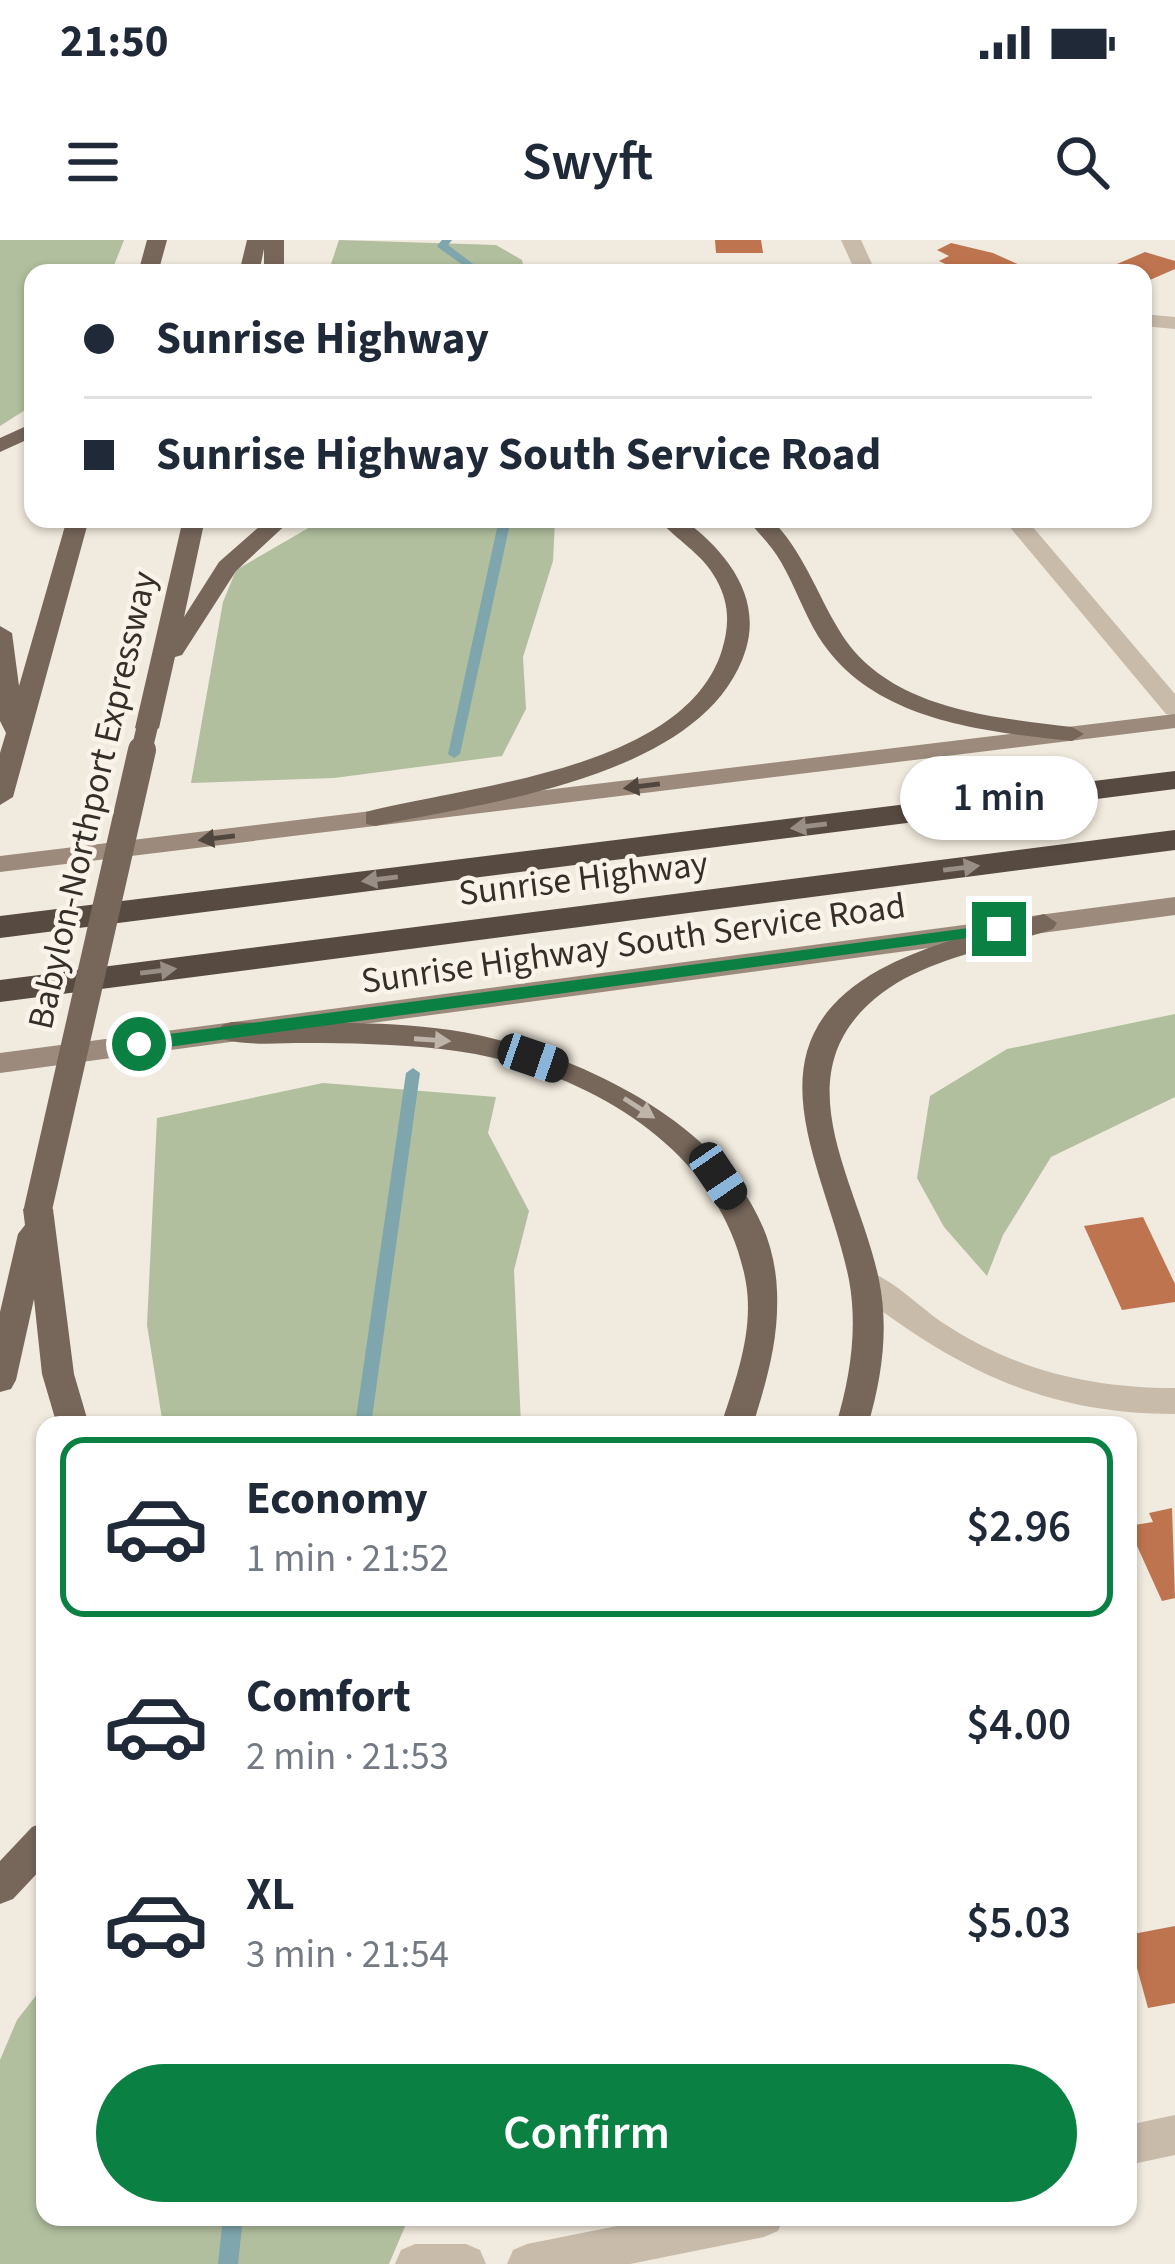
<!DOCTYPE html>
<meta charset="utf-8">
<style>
body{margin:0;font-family:"Source Sans 3",sans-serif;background:#f6f6f7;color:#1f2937;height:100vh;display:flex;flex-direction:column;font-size:45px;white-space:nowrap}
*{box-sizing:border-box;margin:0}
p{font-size:39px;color:#747a83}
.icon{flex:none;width:66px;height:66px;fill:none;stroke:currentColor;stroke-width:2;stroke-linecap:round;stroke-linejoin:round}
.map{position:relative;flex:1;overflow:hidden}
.drawer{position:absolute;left:36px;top:1176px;width:1101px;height:810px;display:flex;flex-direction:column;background:#fff;border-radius:24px;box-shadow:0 3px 9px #0004}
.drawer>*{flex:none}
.hud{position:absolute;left:24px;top:24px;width:1128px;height:264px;border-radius:24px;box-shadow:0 3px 9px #0004;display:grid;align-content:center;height:264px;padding:0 60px;background:#fff}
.end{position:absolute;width:54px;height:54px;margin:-27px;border:15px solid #0b8043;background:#fff;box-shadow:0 0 0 6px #fff}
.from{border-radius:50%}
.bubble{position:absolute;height:84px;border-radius:42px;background:#fff;box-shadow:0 3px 9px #0004;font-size:39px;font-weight:600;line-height:84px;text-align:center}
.car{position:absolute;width:36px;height:72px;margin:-36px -18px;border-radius:15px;box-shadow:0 0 9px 3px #0007;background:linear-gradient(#222 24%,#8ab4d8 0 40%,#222 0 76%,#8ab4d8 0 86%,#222 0)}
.hud b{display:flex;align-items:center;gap:42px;height:114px;font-size:45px}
.hud b+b{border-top:3px solid #e0e1e3}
.hud i{width:30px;height:30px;background:#1f2937}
ul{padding:21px 0 0;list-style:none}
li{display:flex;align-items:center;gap:36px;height:180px;margin:0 24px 18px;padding:0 36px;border:6px solid transparent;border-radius:24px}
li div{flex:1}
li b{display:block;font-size:45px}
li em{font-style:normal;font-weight:600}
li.active{border-color:#0b8043}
li>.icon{width:108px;height:108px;stroke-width:1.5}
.action{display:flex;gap:24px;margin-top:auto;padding:24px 60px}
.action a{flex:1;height:138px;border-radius:72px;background:#0b8043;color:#fff;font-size:48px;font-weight:600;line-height:138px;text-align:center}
.status{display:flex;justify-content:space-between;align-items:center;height:84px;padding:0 60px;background:#fff;direction:ltr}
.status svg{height:33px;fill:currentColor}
header{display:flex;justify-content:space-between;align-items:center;height:156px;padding:0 60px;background:#fff;font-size:54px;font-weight:600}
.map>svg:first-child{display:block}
.green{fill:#b1bf9e}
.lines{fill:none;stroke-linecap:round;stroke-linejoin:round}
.stream{fill:#7ea6ac;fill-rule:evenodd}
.building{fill:#be744e}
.minor{fill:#c8bbaa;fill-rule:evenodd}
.tertiary{fill:#c8bbaa;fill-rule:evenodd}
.secondary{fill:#9c8b7c;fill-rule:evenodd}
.primary{fill:#77675b;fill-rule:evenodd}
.motorway{fill:#574a41;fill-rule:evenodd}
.primary-bridge-far1{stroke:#77675b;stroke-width:21}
.primary-bridge{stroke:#77675b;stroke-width:28}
.oneway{fill:#50463e}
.oneway2{fill:#988e85}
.oneway3{fill:#beb4aa}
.route{fill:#0b8043}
.labels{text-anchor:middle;stroke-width:9;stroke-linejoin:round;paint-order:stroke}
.street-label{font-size:36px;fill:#362f29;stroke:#f9f3ea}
</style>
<div class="status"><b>21:50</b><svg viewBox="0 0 49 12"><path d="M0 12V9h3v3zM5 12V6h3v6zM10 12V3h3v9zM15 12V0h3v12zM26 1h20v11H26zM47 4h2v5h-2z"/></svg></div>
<header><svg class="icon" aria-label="menu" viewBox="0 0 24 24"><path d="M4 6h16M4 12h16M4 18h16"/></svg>Swyft<svg class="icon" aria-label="search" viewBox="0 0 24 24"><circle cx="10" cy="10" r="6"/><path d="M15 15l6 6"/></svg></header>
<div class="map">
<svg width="1175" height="2024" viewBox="0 0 1175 2024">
<rect width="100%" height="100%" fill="#f1eade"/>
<g class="green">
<path d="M0,0H124L111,33H33V165L0,186Z"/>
<path d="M339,0L496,5L522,20L525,33H328Z"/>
<path d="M324,279L555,282L553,321L523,417L526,469L502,516L334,538L191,543L223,362L236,330Z"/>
<path d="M1175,774V857L1051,917L1003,995L987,1036L944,987L917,938L930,856L1007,809Z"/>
<path d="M323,843L496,857L488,893L529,971L514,1030L521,1185H163L147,1085L157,878Z"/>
<path d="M45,1744V1977H409L389,2024H0V1820L17,1780Z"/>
</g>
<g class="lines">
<g class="stream">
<path d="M442,0H452L448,5L485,33H474L439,8L437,6Z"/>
<path d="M499,279H511L460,514L454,518L448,514Z"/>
<path d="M413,828L420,833L371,1185H355L406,833Z"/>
<path d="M223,1977H243L238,2024H218Z"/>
</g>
</g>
<g class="building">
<path d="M715,0H761L763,13H716Z"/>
<path d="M951,3L993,13L1026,28L1016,33L962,32L939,21L949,16L937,10Z"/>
<path d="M1145,12L1175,21V29L1143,43V33H1096Z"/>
<path d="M1143,977L1175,1044V1062L1122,1070L1084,986Z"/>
<path d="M1172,1268L1175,1358L1162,1361L1128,1286L1153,1282L1149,1273Z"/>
<path d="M1175,1686V1763L1148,1768L1128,1695Z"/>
</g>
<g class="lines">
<g class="minor">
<path d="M1175,1875V1915L1128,1925V1885Z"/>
<path d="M662,1977H784L778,1991L764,1997L630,2024H507L513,2010L527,2004Z"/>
<path d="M415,2004H466L480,2010L486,2024H395L401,2010Z"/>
</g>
<g class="tertiary">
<path d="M841,0H861L876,33H856Z"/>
<path d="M1143,74L1175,77V89L1143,86Z"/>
<path d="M1003,279H1026L1175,454V476L1166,474Z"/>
<path d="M865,1030C893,1039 918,1066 943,1083C1015,1130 1089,1148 1175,1148V1174C1044,1174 956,1129 854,1050L850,1042L854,1034Z"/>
</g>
<g class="secondary">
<path d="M1175,474V488L0,632V616Z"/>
<path d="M1175,657V675L0,833V813Z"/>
</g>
<g class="primary">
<path d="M147,0H167L158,33H138Z"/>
<path d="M247,0H284V33H264V9L259,33H239Z"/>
<path d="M33,183V197L0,212V198Z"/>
<path d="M67,279H89L13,557L0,565V513L6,493L0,481V386L12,393L19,446Z"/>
<path d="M183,279H205L184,377L219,322L268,279H292L236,331L182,415L175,417L159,488L147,495L135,488Z"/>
<path d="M658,279H683C725,310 762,355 746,409C707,537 488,562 375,586L366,584V572C470,545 685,530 722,410C730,384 729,362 716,339C702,313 676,300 658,279Z"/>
<path d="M747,279H771C803,311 816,352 839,390C886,469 990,477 1072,487L1084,494L1072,501C981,491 871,481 818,396C804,373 795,346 781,322C772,306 759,294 747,279Z"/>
<path d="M1044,674L1057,683L1053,689C998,708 930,717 882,753C777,833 859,941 879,1040C889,1088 882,1138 868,1185H836C850,1138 858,1089 849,1040C827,928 741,807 879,730C929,703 990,689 1044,674Z"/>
<path d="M232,782C313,785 398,778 478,795C600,821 772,907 777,1051C779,1100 767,1139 753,1185H721C736,1139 754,1091 746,1043C722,902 572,823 441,809C396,804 350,803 304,803C278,803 248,806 222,799L218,792L222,785Z"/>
<path d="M38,958L53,969L74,1134L89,1185H57L42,1134L34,1059L16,1140L11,1149L0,1152V1072L18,994L25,985L23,969Z"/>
<path d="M45,1582V1625L13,1659L0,1664V1621L32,1587Z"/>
</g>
<g class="motorway">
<path d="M1175,531V549L0,698V676Z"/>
<path d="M1175,590V610L0,762V740Z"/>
</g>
<path class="primary-bridge-far1" d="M141,513L147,488"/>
<path class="primary-bridge" d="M38,969L142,510"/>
</g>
<defs><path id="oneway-solid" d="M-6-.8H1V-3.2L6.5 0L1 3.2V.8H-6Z" transform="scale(3)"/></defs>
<g class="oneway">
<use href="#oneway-solid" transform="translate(642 546) rotate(173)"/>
<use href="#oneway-solid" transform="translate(217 598) rotate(173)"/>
</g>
<g class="oneway2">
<use href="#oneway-solid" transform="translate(809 586) rotate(173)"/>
<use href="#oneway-solid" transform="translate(961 628) rotate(-7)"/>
<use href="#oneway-solid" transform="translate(380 639) rotate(173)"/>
<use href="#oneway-solid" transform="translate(158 731) rotate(-7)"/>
</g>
<g class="oneway3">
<use href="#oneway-solid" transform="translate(432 800) rotate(4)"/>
<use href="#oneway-solid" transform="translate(639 868) rotate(33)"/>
</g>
<path class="route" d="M999,684L1007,689L1005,693L139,811L130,804L139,798Z"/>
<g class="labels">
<g class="street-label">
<text transform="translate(91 560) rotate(-77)" y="13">Babylon-Northport Expressway</text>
<text transform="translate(583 637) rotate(-7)" y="13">Sunrise Highway</text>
<text transform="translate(633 702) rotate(-8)" y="13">Sunrise Highway South Service Road</text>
</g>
</g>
</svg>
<i class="end from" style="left:139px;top:804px"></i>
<i class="end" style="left:999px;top:689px"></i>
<div class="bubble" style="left:900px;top:516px;width:198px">1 min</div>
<i class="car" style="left:533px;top:818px;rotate:109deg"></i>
<i class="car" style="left:718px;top:936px;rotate:146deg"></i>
<div class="hud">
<b><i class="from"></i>Sunrise Highway</b>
<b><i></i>Sunrise Highway South Service Road</b>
</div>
<section class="drawer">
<ul>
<li class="active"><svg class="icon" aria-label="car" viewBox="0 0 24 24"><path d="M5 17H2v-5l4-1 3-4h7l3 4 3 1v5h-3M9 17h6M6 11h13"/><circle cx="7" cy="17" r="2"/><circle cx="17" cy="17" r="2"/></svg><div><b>Economy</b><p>1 min · 21:52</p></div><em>$2.96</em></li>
<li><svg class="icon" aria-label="car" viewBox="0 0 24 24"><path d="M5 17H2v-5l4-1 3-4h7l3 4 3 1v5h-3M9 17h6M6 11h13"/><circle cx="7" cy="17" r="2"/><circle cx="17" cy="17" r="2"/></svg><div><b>Comfort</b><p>2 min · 21:53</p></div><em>$4.00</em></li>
<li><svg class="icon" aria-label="car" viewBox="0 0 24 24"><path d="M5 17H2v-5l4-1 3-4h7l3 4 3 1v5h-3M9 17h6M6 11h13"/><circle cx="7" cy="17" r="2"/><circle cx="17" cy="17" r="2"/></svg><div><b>XL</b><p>3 min · 21:54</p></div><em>$5.03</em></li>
</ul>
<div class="action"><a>Confirm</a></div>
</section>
</div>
